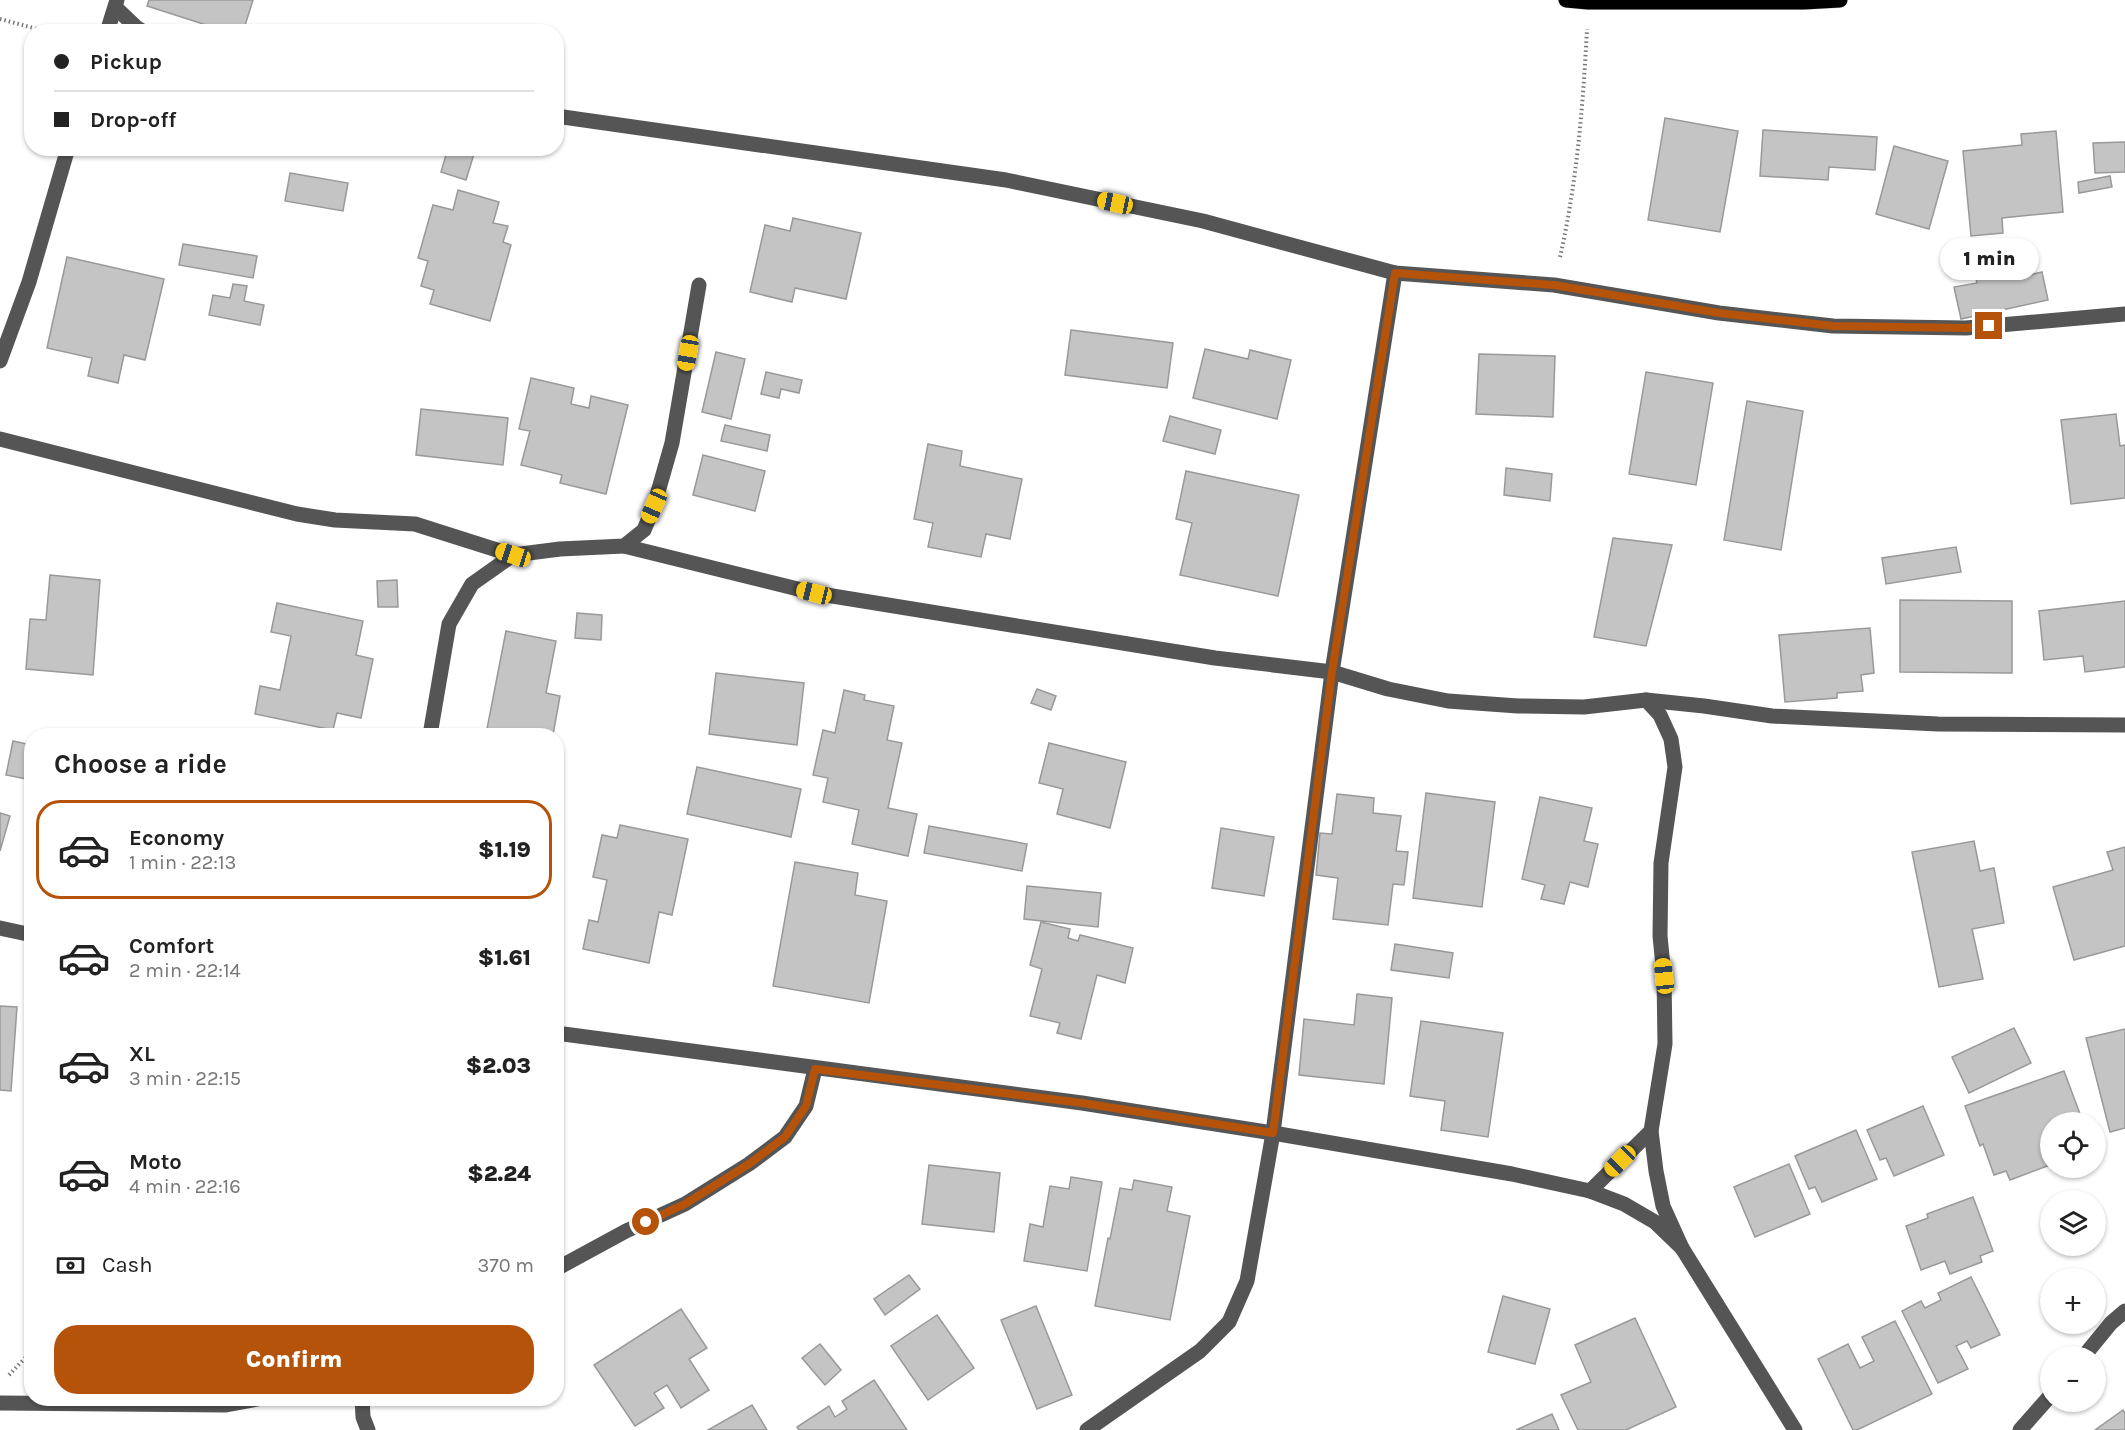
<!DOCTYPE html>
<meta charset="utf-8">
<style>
body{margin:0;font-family:Karla,sans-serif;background:#f2f2f2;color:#222;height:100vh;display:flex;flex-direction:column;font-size:22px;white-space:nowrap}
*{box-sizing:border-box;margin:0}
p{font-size:20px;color:#767676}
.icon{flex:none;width:33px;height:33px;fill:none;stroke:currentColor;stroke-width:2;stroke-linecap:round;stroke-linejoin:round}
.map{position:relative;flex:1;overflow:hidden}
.panel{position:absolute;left:24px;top:728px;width:540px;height:678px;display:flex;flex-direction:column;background:#fff;border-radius:24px;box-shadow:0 2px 4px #0004}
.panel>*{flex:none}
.hud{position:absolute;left:24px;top:24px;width:540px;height:132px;border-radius:24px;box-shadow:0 2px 4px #0004;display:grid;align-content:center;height:132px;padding:0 30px;background:#fff}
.controls{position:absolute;left:2040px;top:1112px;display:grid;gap:12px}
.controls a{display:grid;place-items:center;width:66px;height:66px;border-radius:50%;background:#fff;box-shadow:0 2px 4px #0004;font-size:30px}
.end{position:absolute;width:27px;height:27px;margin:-14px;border:8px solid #b45309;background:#fff;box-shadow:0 0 0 3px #fff}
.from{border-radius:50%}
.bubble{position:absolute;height:42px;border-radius:21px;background:#fff;box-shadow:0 2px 4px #0004;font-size:20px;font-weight:800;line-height:42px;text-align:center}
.car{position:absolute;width:18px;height:36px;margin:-18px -9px;border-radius:8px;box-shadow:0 0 4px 2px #0007;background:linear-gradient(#f5c518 24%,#345 0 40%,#f5c518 0 76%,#345 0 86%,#f5c518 0)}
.hud b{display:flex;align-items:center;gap:21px;height:57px;font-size:22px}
.hud b+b{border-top:2px solid #e0e0e0}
.hud i{width:15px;height:15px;background:#222}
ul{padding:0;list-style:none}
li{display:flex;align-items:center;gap:18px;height:99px;margin:0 12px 9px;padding:0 18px;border:3px solid transparent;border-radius:24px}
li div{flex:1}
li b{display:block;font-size:22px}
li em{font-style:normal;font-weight:800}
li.active{border-color:#b45309}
li>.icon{width:54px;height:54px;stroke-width:1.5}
h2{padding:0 30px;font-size:27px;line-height:72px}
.pay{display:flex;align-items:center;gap:15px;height:66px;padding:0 30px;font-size:22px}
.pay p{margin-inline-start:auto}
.primary-button{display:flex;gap:12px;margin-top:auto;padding:12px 30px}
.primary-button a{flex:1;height:69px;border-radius:24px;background:#b45309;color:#fff;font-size:24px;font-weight:800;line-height:69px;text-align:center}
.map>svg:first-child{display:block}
.building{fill:#c4c4c4;stroke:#999;stroke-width:1.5}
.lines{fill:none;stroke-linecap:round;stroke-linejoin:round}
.major-casing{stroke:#dbdbdb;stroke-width:16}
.path{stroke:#777;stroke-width:4;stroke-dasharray:1.5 3;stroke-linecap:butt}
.minor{stroke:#555;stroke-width:15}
.major{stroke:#000;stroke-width:15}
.route{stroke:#b45309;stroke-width:8}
</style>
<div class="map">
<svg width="2125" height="1430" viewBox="0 0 2125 1430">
<rect width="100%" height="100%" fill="#fff"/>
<g class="building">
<path d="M149,0H253L243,32H228L147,6Z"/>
<path d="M1665,118L1738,131L1720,232L1648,220Z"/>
<path d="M1763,130L1877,137L1875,170L1829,167L1828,180L1760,176Z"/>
<path d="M2056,131L2063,212L2002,218L2003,233L1971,236L1963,151L2022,145L2021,134Z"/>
<path d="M2125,142V172L2095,173L2093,143Z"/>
<path d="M1894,146L1948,161L1929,229L1876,214Z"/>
<path d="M448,148H456L474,154L466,180L441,172Z"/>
<path d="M290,173L348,183L343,211L285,201Z"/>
<path d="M2110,176L2112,187L2079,193L2078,182Z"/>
<path d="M458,190L499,202L493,223L508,226L503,242L511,245L490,321L430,304L434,290L421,286L428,261L418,258L433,205L453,210Z"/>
<path d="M793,218L861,233L846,299L795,288L792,302L750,292L765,225L790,231Z"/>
<path d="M183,244L257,256L253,278L179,265Z"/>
<path d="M67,257L164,279L145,360L124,355L118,383L88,376L92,358L47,348Z"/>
<path d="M2018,260L2021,277L2042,272L2048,300L1961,319L1954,287L1977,283L1974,270Z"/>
<path d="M233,284L247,286L244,301L264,305L260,325L209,315L213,295L230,298Z"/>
<path d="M1071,330L1173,343L1167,388L1065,375Z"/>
<path d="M1205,349L1248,359L1250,350L1291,360L1277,419L1193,398Z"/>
<path d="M716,352L745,359L731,419L702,412Z"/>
<path d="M1479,354L1555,356L1553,417L1476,414Z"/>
<path d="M766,372L802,380L799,393L781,389L779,398L761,394Z"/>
<path d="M1646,372L1713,383L1696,485L1629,474Z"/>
<path d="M531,378L574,388L571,404L589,408L591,396L628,405L606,494L560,483L562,475L521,465L530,431L519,429Z"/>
<path d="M1747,401L1803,411L1781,550L1724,540Z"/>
<path d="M421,409L508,418L503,465L416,455Z"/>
<path d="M2116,414L2120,446L2125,445V498L2071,504L2061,420Z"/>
<path d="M1170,416L1221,430L1215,454L1163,441Z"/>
<path d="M725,425L770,435L767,451L721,441Z"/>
<path d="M928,444L962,451L960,466L1022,479L1010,539L986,534L981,557L928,547L933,523L914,519Z"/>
<path d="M703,455L765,471L755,511L693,495Z"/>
<path d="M1506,468L1552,474L1550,501L1504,495Z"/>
<path d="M1186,471L1299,495L1278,596L1180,575L1192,523L1176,519Z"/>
<path d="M1613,538L1672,545L1646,646L1594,637Z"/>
<path d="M1956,547L1961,572L1886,584L1882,558Z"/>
<path d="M50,575L100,580L93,675L26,669L30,619L46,620Z"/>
<path d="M397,580L398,607H378L377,581Z"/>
<path d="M1900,600L2012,601V673L1900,672Z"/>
<path d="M2125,601V667L2085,672L2083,656L2044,660L2039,611Z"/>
<path d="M277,603L363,621L356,655L373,659L361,718L337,713L333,730L255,714L260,686L280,690L291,636L271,632Z"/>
<path d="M577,613L602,615L601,640L575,638Z"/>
<path d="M1870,628L1874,673L1861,675L1863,691L1837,693V698L1785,702L1779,635Z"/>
<path d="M506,631L556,641L546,693L560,696L553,735H518L487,729Z"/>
<path d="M716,673L804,683L797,745L709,734Z"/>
<path d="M1037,689L1056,696L1051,710L1031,703Z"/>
<path d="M844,690L865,695L864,700L894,706L887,740L902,743L888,808L917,814L908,856L852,844L859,810L823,802L828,778L813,775L823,730L835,733Z"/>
<path d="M13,741L32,745V780L6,775Z"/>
<path d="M1049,743L1126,762L1110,828L1057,814L1063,789L1039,783Z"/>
<path d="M697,767L801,789L791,837L687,814Z"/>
<path d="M1426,793L1495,802L1482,907L1413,898Z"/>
<path d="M1337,794L1374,798L1373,813L1401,816L1396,851L1408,852L1404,885L1393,884L1388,925L1333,919L1338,878L1316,875L1320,833L1332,834Z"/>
<path d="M1540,797L1592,808L1584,841L1598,844L1588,887L1570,882L1564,904L1541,899L1545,885L1522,879Z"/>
<path d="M0,813L10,816L0,851Z"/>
<path d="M620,825L688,839L672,915L659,912L649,963L583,949L589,920L598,922L607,880L593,877L602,835L617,838Z"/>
<path d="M929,826L1027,844L1022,871L924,853Z"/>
<path d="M1221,828L1274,837L1264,896L1212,888Z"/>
<path d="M1974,841L1980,871L1994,868L2004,923L1972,929L1983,979L1939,987L1912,852Z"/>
<path d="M2125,847V946L2074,960L2053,887L2113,870L2107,852Z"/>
<path d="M795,862L858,873L855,895L887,901L869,1003L773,986Z"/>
<path d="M1027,886L1101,893L1098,927L1024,919Z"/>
<path d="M1041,922L1070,929L1068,938L1078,941L1080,935L1133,948L1125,983L1097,975L1081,1039L1057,1033L1060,1023L1030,1016L1042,969L1030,965Z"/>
<path d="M1395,944L1453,953L1449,978L1391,970Z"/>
<path d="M1357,994L1392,998L1384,1084L1299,1075L1304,1019L1354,1025Z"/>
<path d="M0,1006L17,1007L11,1091L0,1090Z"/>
<path d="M1421,1021L1503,1033L1488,1137L1441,1130L1445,1101L1410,1096Z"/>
<path d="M2014,1028L2031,1063L1969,1093L1952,1057Z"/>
<path d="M2125,1029V1128L2110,1132L2086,1038Z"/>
<path d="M2064,1071L2083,1122H2050V1165L2010,1180L2006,1171L1994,1175L1983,1144L1980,1146L1965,1106Z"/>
<path d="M1923,1106L1944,1155L1894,1176L1886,1158L1880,1160L1867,1130Z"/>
<path d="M1856,1130L1877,1179L1822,1202L1815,1187L1809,1189L1795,1156Z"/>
<path d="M1789,1164L1810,1214L1755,1237L1734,1187Z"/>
<path d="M929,1165L1000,1173L994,1232L922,1224Z"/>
<path d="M1071,1177L1102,1182L1087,1271L1024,1261L1030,1224L1043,1227L1050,1186L1069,1189Z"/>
<path d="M1134,1180L1172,1187L1167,1211L1190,1216L1170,1320L1095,1306L1108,1238L1110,1239L1120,1188L1132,1190Z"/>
<path d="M1973,1197L1993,1251L1980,1256L1982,1262L1950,1274L1945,1261L1921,1270L1906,1226L1928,1218L1927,1214Z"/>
<path d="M909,1275L920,1289L885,1315L874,1299Z"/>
<path d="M1971,1277L2000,1335L1971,1348L1967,1341L1956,1346L1968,1369L1938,1383L1902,1311L1921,1301L1925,1308L1941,1300L1938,1293Z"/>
<path d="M1503,1296L1550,1309L1535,1364L1488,1352Z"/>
<path d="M1036,1306L1072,1395L1037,1409L1001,1320Z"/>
<path d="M681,1309L707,1348L689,1359L709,1390L681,1408L667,1385L654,1393L664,1408L635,1426L594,1365Z"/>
<path d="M937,1315L974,1368L928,1400L891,1346Z"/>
<path d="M1635,1318L1676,1407L1626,1430H1578L1561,1395L1591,1382L1575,1345Z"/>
<path d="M1895,1321L1932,1394L1857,1430H1853L1818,1359L1848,1344L1860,1368L1874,1361L1862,1337Z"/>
<path d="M820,1344L841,1370L825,1385L802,1358Z"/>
<path d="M874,1380L907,1430H799L797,1427L829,1406L835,1417L847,1409L842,1401Z"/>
<path d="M752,1405L767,1430H708Z"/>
<path d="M2123,1410L2125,1413V1430H2095Z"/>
<path d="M1552,1414L1559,1430H1516Z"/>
</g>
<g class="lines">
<g class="major-casing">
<path id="major" d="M1566,0L1588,2H1804L1840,0"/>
</g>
<g class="path">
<path d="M0,19L41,30L76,32"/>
<path d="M1560,257C1577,182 1583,106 1587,29"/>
<path d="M32,1316L29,1354L32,1360"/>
<path d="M9,1375L29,1354"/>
</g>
<g class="minor">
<path d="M116,8L136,27L144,32"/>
<path d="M107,32L117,0"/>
<path d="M556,116L1006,180L1203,221L1395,273L1554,285L1719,313L1833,326L1966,328L2125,314"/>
<path d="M0,361L29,282L68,148"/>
<path d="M0,439L297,514L335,520L415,524L513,555"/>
<path d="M624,546L814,593L1215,658L1332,672L1388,689L1448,701L1518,706L1584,707L1646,700L1660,715L1671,739L1675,767L1661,863L1660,936L1664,976L1665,1044L1651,1131L1656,1171L1663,1206L1682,1248"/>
<path d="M1646,700L1704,706L1772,716L1938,724L2125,725"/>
<path d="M430,735L449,624L472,584L513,555L560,549L624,546L644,530L654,506L672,443L699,285"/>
<path d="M0,928L32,935"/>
<path d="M556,1033L1082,1103L1273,1133L1512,1174L1590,1191L1624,1204L1655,1222L1682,1248L1795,1430"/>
<path d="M1590,1191L1651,1131"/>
<path d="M556,1269L626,1231L685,1204L749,1164L785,1137L806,1106L815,1069"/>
<path d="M2084,1356L2111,1323L2125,1311"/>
<path d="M362,1398L363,1417L368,1430"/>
<path d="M0,1403L226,1405L263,1398"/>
<path d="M1087,1430L1200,1351L1229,1322L1247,1281L1273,1133L1332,672L1395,273"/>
<path d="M2020,1430L2050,1396"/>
</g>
<use href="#major" class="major"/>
</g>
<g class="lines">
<path class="route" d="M646,1222L685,1204L749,1164L785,1137L806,1106L815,1069L1082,1103L1273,1133L1332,672L1395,273L1554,285L1719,313L1833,326L1966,328L1989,326"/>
</g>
</svg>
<div class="controls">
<a><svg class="icon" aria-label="locate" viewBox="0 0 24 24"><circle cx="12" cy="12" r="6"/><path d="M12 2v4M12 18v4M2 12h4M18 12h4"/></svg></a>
<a><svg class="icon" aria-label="layers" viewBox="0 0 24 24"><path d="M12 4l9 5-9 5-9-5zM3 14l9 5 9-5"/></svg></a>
<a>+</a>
<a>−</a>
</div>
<i class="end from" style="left:646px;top:1222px"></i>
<i class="end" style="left:1989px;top:326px"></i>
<div class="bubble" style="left:1940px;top:238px;width:99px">1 min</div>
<i class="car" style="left:1115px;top:203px;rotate:282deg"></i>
<i class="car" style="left:688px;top:353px;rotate:190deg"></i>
<i class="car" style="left:654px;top:506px;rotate:204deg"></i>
<i class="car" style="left:513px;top:555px;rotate:288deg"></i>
<i class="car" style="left:814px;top:593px;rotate:284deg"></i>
<i class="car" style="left:1664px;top:976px;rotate:354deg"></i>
<i class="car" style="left:1620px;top:1161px;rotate:225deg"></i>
<div class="hud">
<b><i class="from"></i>Pickup</b>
<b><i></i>Drop-off</b>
</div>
<section class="panel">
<h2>Choose a ride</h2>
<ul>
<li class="active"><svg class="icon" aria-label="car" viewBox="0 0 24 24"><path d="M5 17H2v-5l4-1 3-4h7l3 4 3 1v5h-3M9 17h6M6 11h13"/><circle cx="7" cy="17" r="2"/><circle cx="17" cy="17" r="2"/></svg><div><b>Economy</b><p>1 min · 22:13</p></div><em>$1.19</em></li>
<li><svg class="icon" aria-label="car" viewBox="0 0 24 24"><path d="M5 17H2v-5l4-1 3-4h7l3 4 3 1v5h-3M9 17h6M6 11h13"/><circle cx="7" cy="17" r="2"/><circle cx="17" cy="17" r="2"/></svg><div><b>Comfort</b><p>2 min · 22:14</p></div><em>$1.61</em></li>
<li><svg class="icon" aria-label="car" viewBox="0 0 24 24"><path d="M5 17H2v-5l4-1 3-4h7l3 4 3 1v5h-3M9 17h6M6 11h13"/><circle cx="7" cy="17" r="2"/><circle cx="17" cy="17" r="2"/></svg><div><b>XL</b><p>3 min · 22:15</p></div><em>$2.03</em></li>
<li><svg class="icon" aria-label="car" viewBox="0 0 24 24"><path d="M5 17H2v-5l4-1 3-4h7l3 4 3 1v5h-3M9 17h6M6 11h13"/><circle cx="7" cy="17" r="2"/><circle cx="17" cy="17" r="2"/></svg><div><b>Moto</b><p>4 min · 22:16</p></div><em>$2.24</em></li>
</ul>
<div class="pay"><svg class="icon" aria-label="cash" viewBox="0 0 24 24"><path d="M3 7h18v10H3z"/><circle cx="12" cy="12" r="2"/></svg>Cash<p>370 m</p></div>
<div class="primary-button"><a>Confirm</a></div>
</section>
</div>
